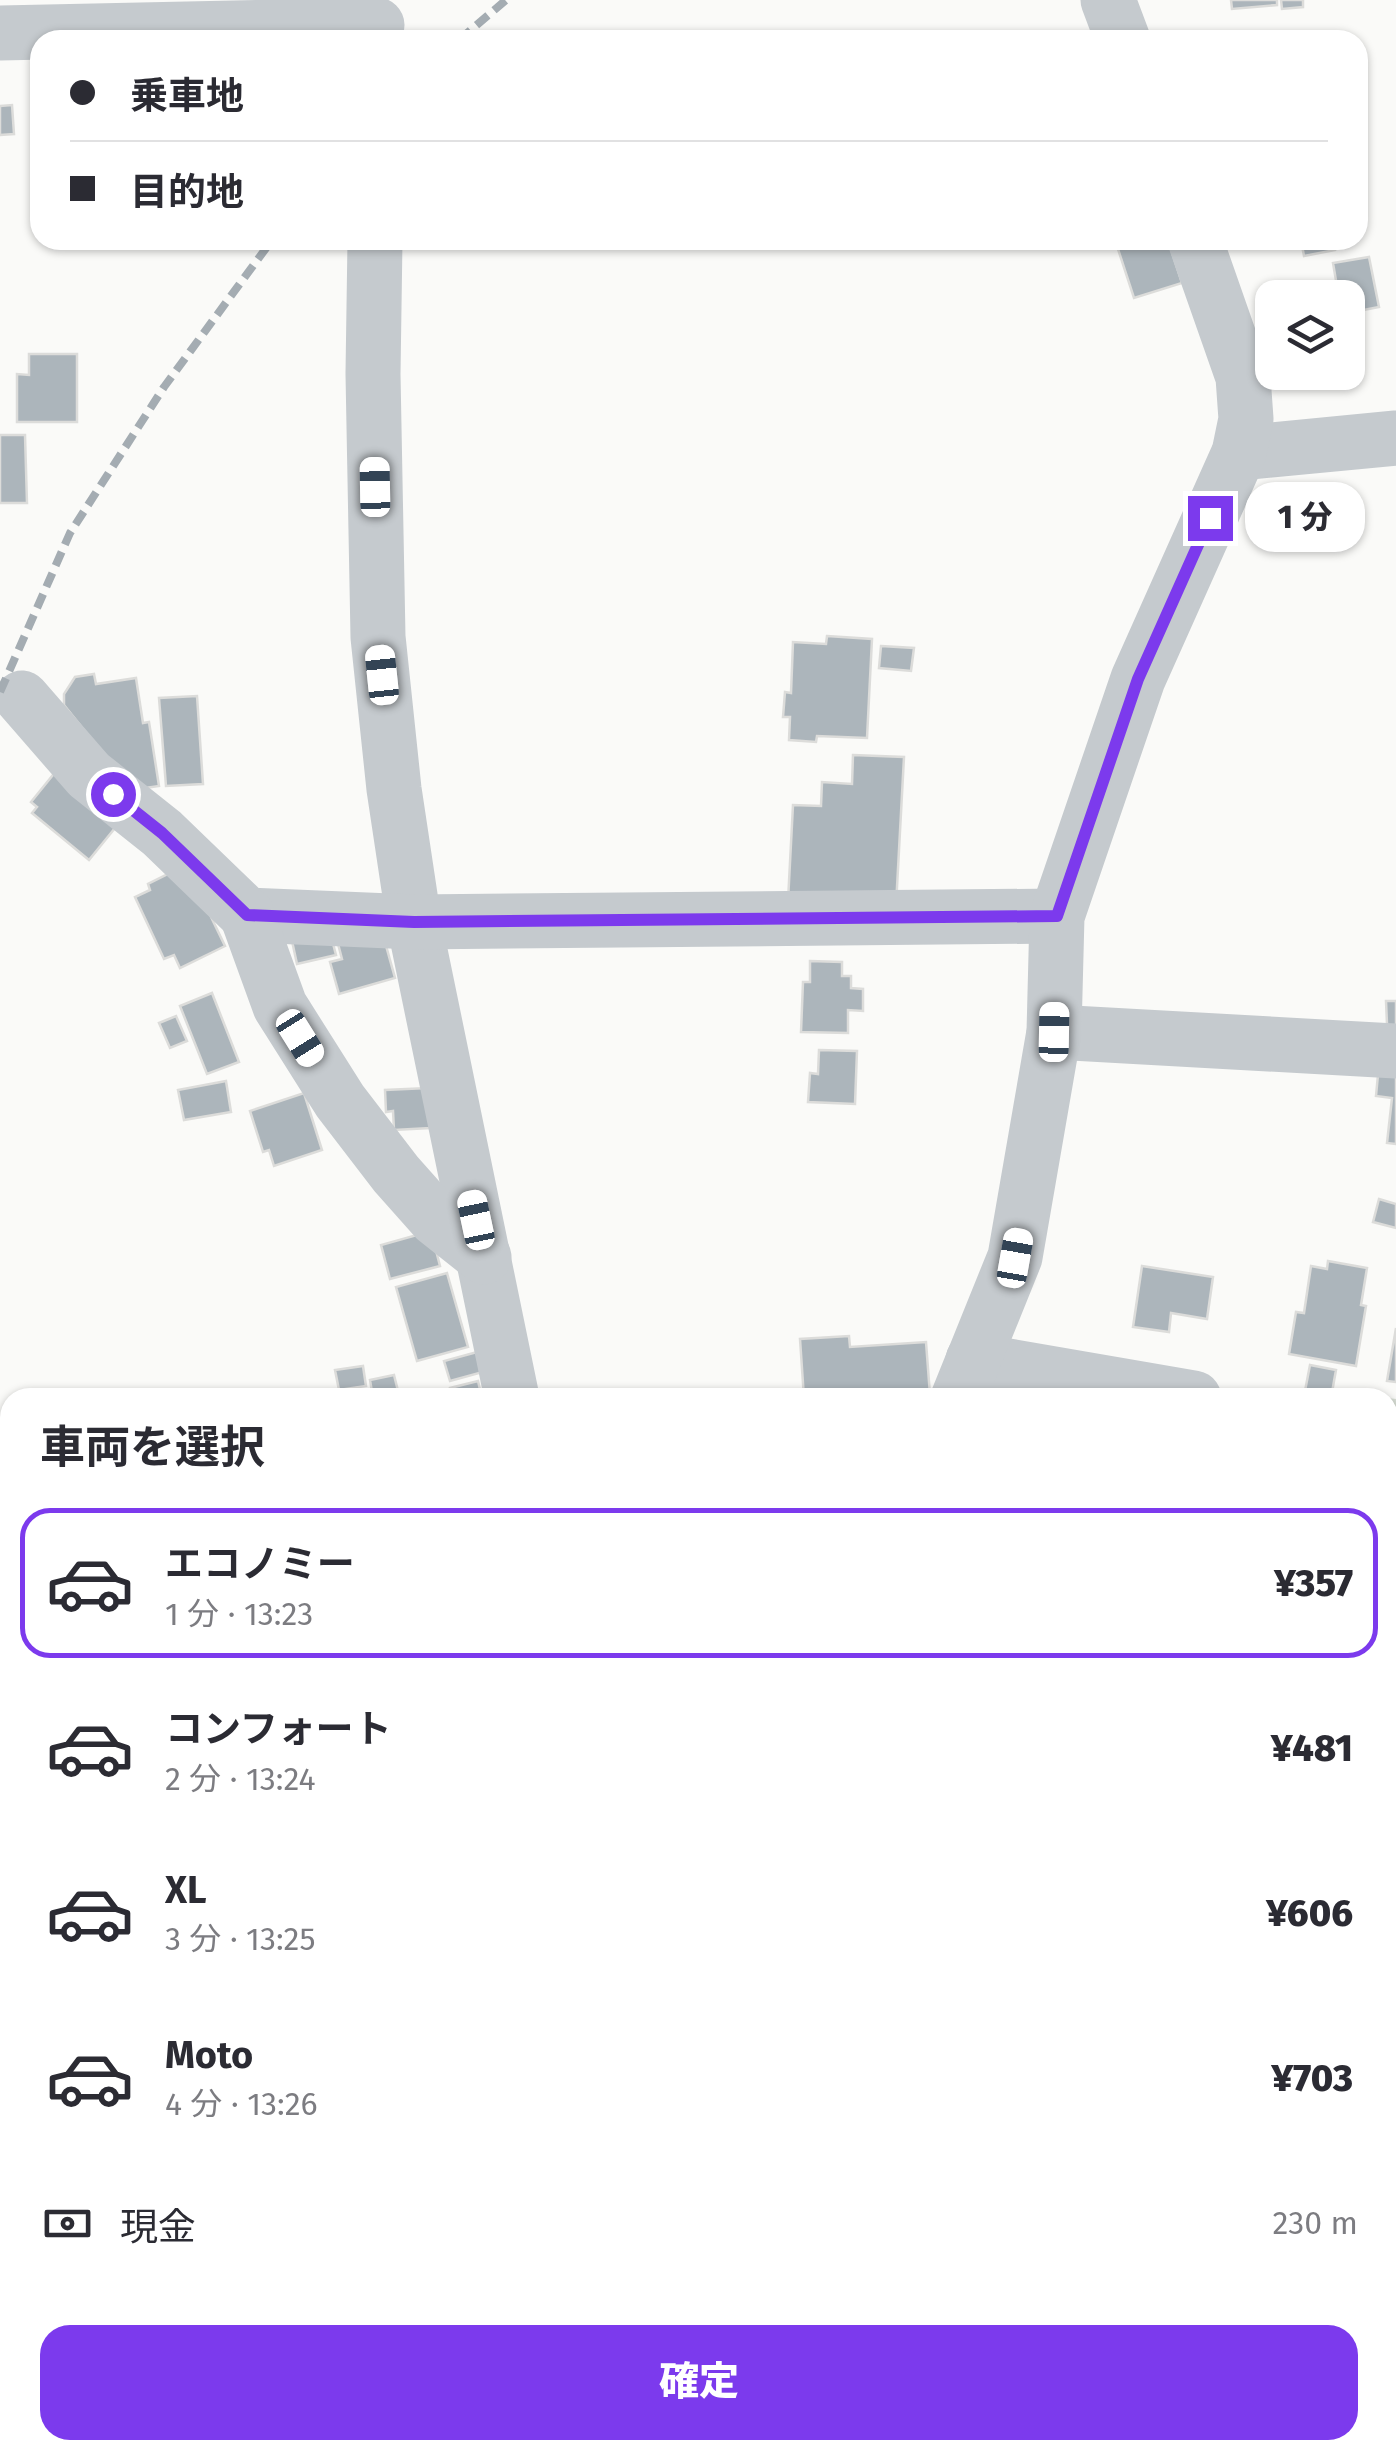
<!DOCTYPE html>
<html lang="ja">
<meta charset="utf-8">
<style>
body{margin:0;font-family:"Fira Sans","Noto Sans JP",sans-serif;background:#f7f7f7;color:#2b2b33;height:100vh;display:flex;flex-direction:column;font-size:38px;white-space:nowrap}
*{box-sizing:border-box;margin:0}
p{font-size:32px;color:#7c7c81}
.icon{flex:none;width:55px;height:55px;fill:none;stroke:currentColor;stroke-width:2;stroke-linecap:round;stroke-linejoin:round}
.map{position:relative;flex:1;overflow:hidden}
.drawer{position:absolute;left:0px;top:1388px;width:1398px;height:1072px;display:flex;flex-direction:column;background:#fff;border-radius:30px 30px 0 0;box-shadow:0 2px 8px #0004}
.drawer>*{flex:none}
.guide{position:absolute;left:30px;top:30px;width:1338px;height:220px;border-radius:30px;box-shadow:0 2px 8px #0004;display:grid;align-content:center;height:220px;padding:0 40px;background:#fff}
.fabs{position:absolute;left:1255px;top:280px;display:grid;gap:20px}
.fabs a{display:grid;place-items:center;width:110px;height:110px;border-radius:20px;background:#fff;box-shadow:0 2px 8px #0004;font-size:50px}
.end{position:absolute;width:45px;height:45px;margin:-22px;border:12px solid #7c3aed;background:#fff;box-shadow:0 0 0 5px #fff}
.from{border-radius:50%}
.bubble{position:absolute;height:70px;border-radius:30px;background:#fff;box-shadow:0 2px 8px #0004;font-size:32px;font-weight:800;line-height:70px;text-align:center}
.car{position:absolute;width:30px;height:60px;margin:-30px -15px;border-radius:12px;box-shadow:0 0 8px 2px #0007;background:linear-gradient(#fff 24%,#345 0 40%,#fff 0 76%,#345 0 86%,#fff 0)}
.guide b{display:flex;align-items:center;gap:35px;height:95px;font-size:38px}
.guide b+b{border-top:2px solid #e1e1e2}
.guide i{width:25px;height:25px;background:#2b2b33}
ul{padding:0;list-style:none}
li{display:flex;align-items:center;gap:30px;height:150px;margin:0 20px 15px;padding:0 20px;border:5px solid transparent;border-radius:30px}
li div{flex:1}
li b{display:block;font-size:38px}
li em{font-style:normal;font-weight:800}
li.active{border-color:#7c3aed}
li>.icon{width:90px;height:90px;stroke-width:1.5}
h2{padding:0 40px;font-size:45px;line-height:120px}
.pay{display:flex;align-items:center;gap:25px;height:110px;padding:0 40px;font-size:38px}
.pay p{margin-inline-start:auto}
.primary-button{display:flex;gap:20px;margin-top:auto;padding:20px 40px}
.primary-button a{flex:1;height:115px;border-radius:30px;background:#7c3aed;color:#fff;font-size:40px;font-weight:800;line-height:115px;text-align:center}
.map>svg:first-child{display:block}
.green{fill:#dae0d7}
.building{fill:#acb5bb;stroke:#dcdcda;stroke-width:2.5}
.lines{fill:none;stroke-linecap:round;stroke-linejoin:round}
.path{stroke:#bdc1c3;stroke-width:6;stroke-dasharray:5 5;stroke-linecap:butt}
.minor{stroke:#c5cace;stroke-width:55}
.rail{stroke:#a4acb2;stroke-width:8;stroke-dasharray:15 8;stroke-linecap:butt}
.route{stroke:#7c3aed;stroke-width:12}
</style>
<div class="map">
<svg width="1396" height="2459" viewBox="0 0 1396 2459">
<rect width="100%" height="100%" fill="#fafaf8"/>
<path class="green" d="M1388,1398L1396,1399V2459H1187L1189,2450H1388Z"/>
<g class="building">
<path d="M1231,0H1277V5L1232,9Z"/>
<path d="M1281,0H1303V7L1282,9Z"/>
<path d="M12,105L14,134L0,135V106Z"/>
<path d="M1137,240H1144L1146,245L1168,240L1182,283L1134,298L1117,246Z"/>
<path d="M1301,240H1346L1334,243L1335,250L1304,256Z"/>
<path d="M1369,257L1379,307L1348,313V298H1339L1333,263Z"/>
<path d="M29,354H77V422H17V374L29,375Z"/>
<path d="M0,435H25L27,503H0Z"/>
<path d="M827,636L872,639L867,738L817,736L816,742L789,740L790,717H783L785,692L791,693L793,642L826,644Z"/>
<path d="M881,646L914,648L911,671L879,668Z"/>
<path d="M94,674L96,684L136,678L143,723L149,722L159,786L132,790L64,705V694L75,677Z"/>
<path d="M197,696L203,784L166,786L159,698Z"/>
<path d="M853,755L904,757L896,906L788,901L793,805L821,806L822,782L852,784Z"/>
<path d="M61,765L124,817L89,860L32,813L37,807L31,802Z"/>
<path d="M186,865L225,946L180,968L174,955L164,959L135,897L150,890L148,884Z"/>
<path d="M330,932L336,955L297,964L292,941Z"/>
<path d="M383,935L395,978L339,994L330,962L342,959L337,940Z"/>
<path d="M810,961L842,962V976H851V988L863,989V1011L848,1010V1033L801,1032L803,982H810Z"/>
<path d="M212,993L239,1062L207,1074L180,1006Z"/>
<path d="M1386,1001H1396V1034L1387,1024Z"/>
<path d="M176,1016L187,1041L170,1048L159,1023Z"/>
<path d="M819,1050L857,1051L855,1104L808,1102L810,1073L818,1074Z"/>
<path d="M1396,1057V1144L1387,1143L1392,1098L1376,1096L1379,1064Z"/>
<path d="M226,1081L231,1112L184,1120L178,1090Z"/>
<path d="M428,1088L430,1128L394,1130L393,1111L386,1112L385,1090Z"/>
<path d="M304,1093L322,1150L274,1166L269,1150L263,1152L250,1111Z"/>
<path d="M1379,1199L1396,1204V1228L1373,1222Z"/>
<path d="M431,1231L440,1266L390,1279L381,1245Z"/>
<path d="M1328,1261L1367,1268L1361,1305L1366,1306L1356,1366L1289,1354L1296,1312L1304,1313L1311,1266L1327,1269Z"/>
<path d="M1142,1266L1213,1277L1207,1319L1171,1313L1169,1332L1133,1327Z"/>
<path d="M447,1273L468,1347L417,1361L396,1287Z"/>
<path d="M1396,1328V1382L1387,1381Z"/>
<path d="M849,1336L850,1347L926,1342L930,1395L804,1398L800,1339Z"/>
<path d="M477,1352L483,1372L450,1381L444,1361Z"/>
<path d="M1310,1365L1336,1370L1331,1398L1304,1396Z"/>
<path d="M363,1366L366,1386L339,1390L335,1370Z"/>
<path d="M394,1375L399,1395L373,1398L370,1380Z"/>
<path d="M478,1381L482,1398H452L450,1388Z"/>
<path d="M153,2450H199L191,2459H164Z"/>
<path d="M212,2450H246L256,2459H223Z"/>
<path d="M507,2450H565L569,2459H510Z"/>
</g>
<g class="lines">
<g class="path">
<path d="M1388,1546L1396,1533"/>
<path d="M1063,2459L1070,2450"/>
</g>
<g class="minor">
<path d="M1108,0L1123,40"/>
<path d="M0,33L377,25"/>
<path d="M375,240L373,374L378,637L394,789L414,922L512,1398"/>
<path d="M1239,453L1396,438"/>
<path d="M22,698L89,775L162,833L247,915L414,922L1057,916"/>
<path d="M247,915L280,1006L340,1101L396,1174L436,1219L484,1257"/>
<path d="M1054,1032L1396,1051"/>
<path d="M973,1360L1194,1398"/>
<path d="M958,1398L1015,1257L1054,1032L1057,916L1138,679L1239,453L1246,419L1243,377L1195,240"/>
<path d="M433,2459L438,2450"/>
</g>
<g class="rail">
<path d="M459,40L506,0"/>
<path d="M0,692L70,533L164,387L272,240"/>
</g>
</g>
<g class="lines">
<path class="route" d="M113,794L162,833L247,915L414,922L1057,916L1138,679L1210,518"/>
</g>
</svg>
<div class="fabs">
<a><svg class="icon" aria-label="layers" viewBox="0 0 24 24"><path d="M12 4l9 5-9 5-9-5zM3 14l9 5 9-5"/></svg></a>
</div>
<i class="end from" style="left:113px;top:794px"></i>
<i class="end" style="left:1210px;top:518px"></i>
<div class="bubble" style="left:1245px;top:482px;width:120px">1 分</div>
<i class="car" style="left:375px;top:487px;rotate:359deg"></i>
<i class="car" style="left:382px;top:675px;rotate:354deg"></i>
<i class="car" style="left:1054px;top:1032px;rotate:1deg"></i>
<i class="car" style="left:300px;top:1038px;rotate:148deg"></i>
<i class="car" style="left:476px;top:1220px;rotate:348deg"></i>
<i class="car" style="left:1015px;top:1258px;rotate:10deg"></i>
<div class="guide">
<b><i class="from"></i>乗車地</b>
<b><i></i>目的地</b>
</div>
<section class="drawer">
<h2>車両を選択</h2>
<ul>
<li class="active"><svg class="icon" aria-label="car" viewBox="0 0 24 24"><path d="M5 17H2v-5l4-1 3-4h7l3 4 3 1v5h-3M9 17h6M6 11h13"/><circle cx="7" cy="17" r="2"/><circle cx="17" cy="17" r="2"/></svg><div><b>エコノミー</b><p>1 分 · 13:23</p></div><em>¥357</em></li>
<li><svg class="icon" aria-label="car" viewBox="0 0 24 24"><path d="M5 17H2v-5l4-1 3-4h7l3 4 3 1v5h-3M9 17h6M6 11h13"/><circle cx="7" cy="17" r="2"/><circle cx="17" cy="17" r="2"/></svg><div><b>コンフォート</b><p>2 分 · 13:24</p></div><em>¥481</em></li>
<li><svg class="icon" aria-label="car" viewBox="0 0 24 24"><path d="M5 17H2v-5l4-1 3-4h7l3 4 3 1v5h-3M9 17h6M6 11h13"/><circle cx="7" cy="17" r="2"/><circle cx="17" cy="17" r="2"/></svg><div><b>XL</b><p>3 分 · 13:25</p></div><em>¥606</em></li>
<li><svg class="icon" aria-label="car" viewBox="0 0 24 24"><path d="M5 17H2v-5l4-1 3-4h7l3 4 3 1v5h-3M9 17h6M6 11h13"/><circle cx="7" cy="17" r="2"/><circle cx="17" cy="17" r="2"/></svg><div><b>Moto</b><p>4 分 · 13:26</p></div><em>¥703</em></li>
</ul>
<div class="pay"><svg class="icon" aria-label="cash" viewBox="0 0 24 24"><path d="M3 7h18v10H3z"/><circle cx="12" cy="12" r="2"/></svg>現金<p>230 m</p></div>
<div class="primary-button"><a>確定</a></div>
</section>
</div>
